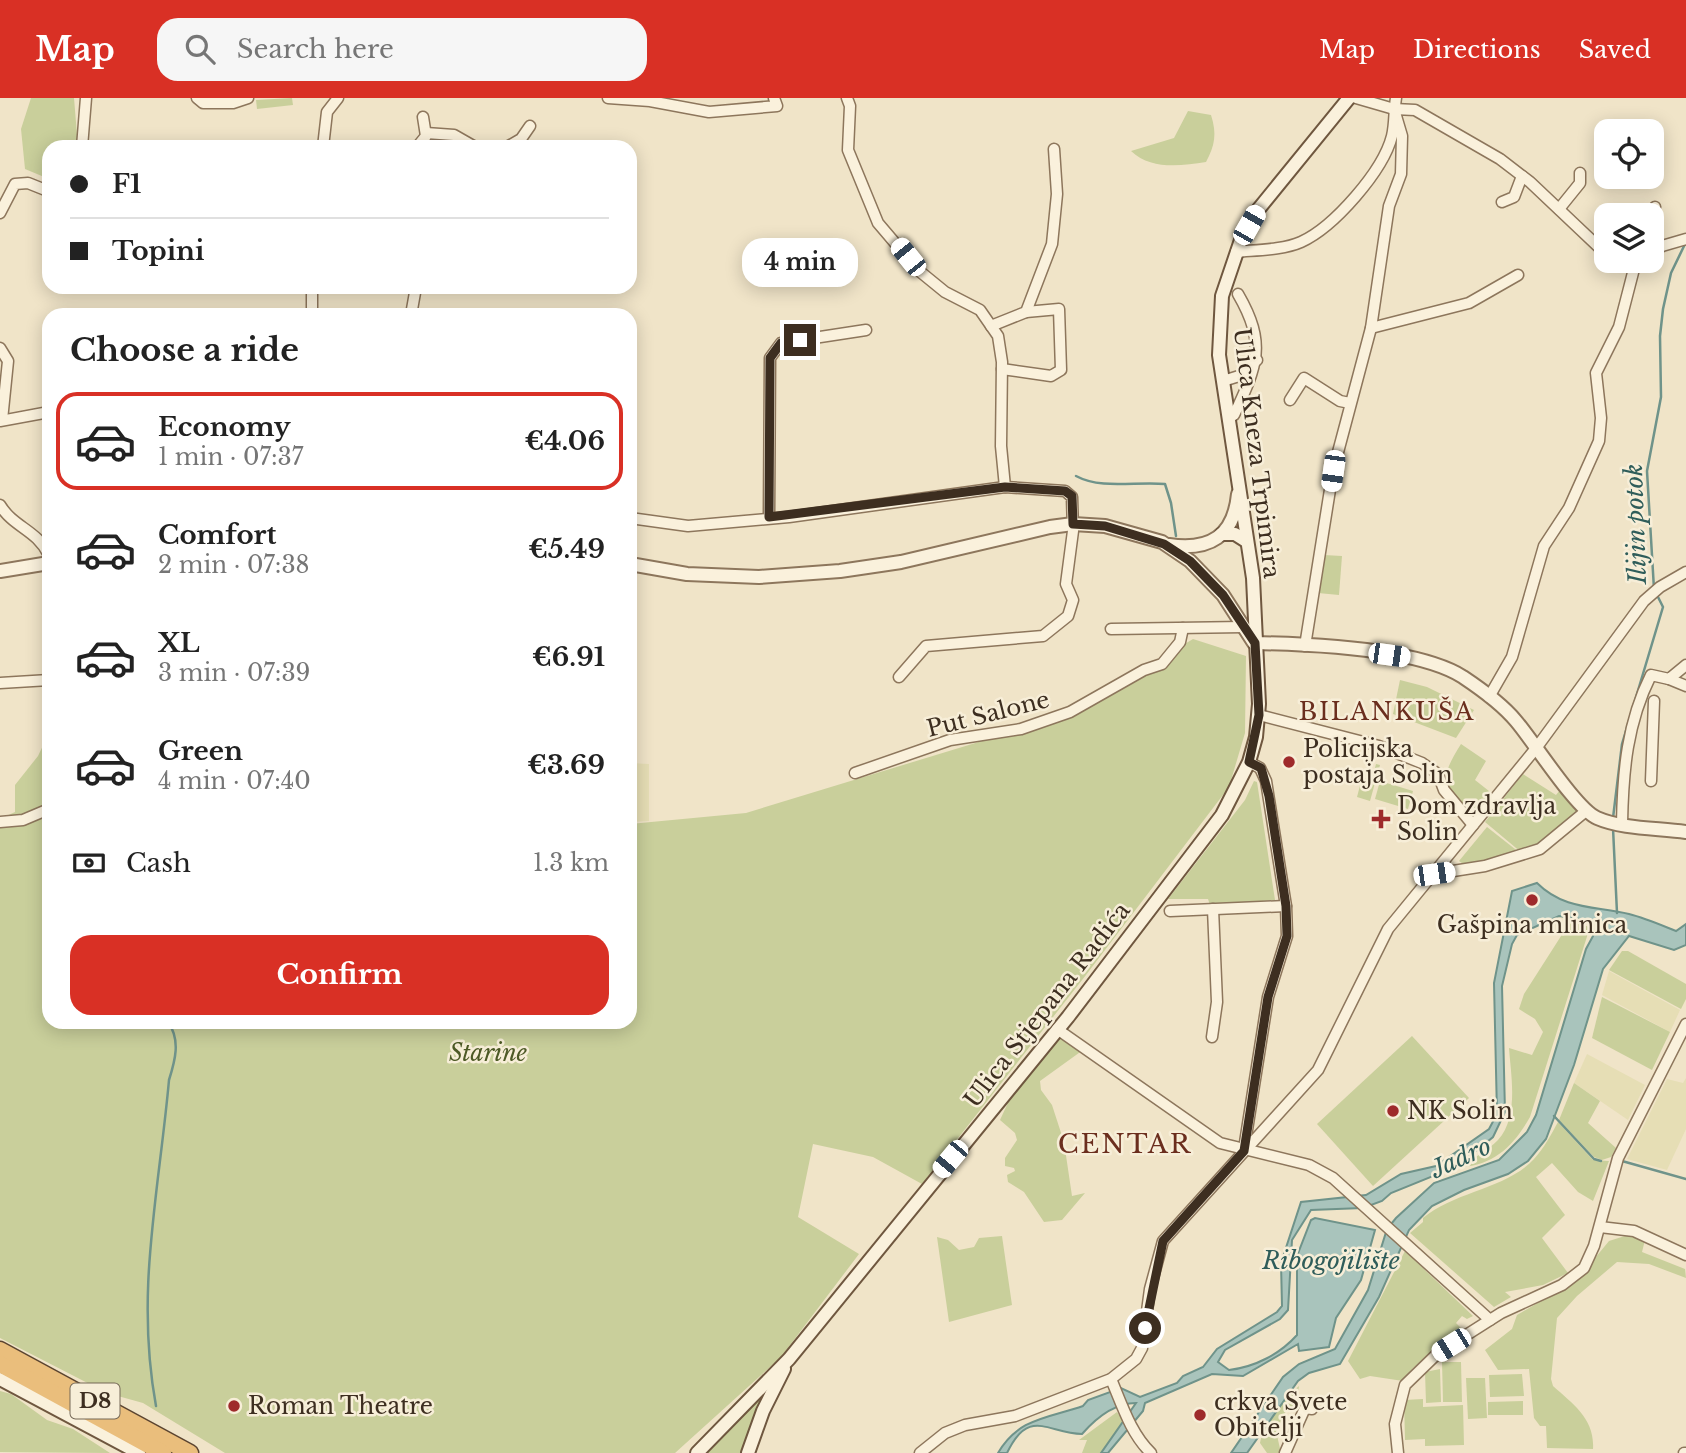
<!DOCTYPE html>
<meta charset="utf-8">
<style>
body{margin:0;font-family:"Libre Baskerville",serif;background:#f6f6f6;color:#222;height:100vh;display:flex;flex-direction:column;font-size:26px;white-space:nowrap}
*{box-sizing:border-box;margin:0}
p{font-size:23px;color:#767676}
.icon{flex:none;width:38px;height:38px;fill:none;stroke:currentColor;stroke-width:2;stroke-linecap:round;stroke-linejoin:round}
.map{position:relative;flex:1;overflow:hidden}
.panel{position:absolute;left:42px;top:210px;width:595px;height:721px;display:flex;flex-direction:column;background:#fff;border-radius:21px;box-shadow:0 4px 18px #0003}
.panel>*{flex:none}
.guide{position:absolute;left:42px;top:42px;width:595px;height:154px;border-radius:21px;box-shadow:0 4px 18px #0003;display:grid;align-content:center;height:154px;padding:0 28px;background:#fff}
.fabs{position:absolute;left:1594px;top:21px;display:grid;gap:14px}
.fabs a{display:grid;place-items:center;width:70px;height:70px;border-radius:14px;background:#fff;box-shadow:0 4px 18px #0003;font-size:35px}
.end{position:absolute;width:32px;height:32px;margin:-16px;border:9px solid #3d2e20;background:#fff;box-shadow:0 0 0 4px #fff}
.from{border-radius:50%}
.bubble{position:absolute;height:49px;border-radius:21px;background:#fff;box-shadow:0 4px 18px #0003;font-size:23px;font-weight:800;line-height:49px;text-align:center}
.car{position:absolute;width:21px;height:42px;margin:-21px -10px;border-radius:9px;box-shadow:0 0 5px 2px #0007;background:linear-gradient(#fff 24%,#345 0 40%,#fff 0 76%,#345 0 86%,#fff 0)}
.guide b{display:flex;align-items:center;gap:24px;height:66px;font-size:26px}
.guide b+b{border-top:2px solid #e0e0e0}
.guide i{width:18px;height:18px;background:#222}
ul{padding:0;list-style:none}
li{display:flex;align-items:center;gap:21px;height:98px;margin:0 14px 10px;padding:0 14px;border:4px solid transparent;border-radius:21px}
li div{flex:1}
li b{display:block;font-size:26px}
li em{font-style:normal;font-weight:800}
li.selected{border-color:#d93025}
li>.icon{width:63px;height:63px;stroke-width:1.5}
h2{padding:0 28px;font-size:32px;line-height:84px}
.pay{display:flex;align-items:center;gap:18px;height:77px;padding:0 28px;font-size:26px}
.pay p{margin-inline-start:auto}
.button{display:flex;gap:14px;margin-top:auto;padding:14px 28px}
.button a{flex:1;height:80px;border-radius:21px;background:#d93025;color:#fff;font-size:28px;font-weight:800;line-height:80px;text-align:center}
header{display:flex;align-items:center;gap:42px;box-sizing:border-box;height:98px;padding:0 35px;background:#d93025;color:#fff}
header strong{font-size:33px}
nav{display:flex;gap:38px;margin-inline-start:auto;font-size:24px}
.search{width:490px;height:63px;background:#f6f6f6;display:flex;align-items:center;gap:18px;box-sizing:border-box;padding:0 24px;border-radius:21px;color:#767676;font-size:26px}
.map>svg:first-child{display:block}
.farmland{fill:#e6deb5}
.green{fill:#c9cf9b}
.water{fill:#a9c4bc;stroke:#6f938a;stroke-width:2}
.lines{fill:none;stroke-linecap:round;stroke-linejoin:round}
.stream{stroke:#6f938a;stroke-width:2.5}
.minor-casing{stroke:#8d765c;stroke-width:13}
.tertiary-casing{stroke:#8d765c;stroke-width:16}
.secondary-casing{stroke:#6f573f;stroke-width:16}
.trunk-casing{stroke:#5b4430;stroke-width:19}
.minor{stroke:#faf1dc;stroke-width:10}
.tertiary{stroke:#faf1dc;stroke-width:12}
.secondary{stroke:#faf1dc;stroke-width:12}
.trunk{stroke:#eabe7c;stroke-width:16}
.route{stroke:#3d2e20;stroke-width:9}
.poi-dot{fill:#9e2a2b;stroke:#f7eed8;stroke-width:2.5}
.labels{text-anchor:middle;stroke-width:5;stroke-linejoin:round;paint-order:stroke}
.shield{fill:#f7eed8;stroke:#756857;stroke-width:2}
.shield-label{font-size:21px;font-weight:bold;fill:#3d2e20}
.street-label{font-size:23px;fill:#3d2e20;stroke:#f7eed8}
.poi-label{font-size:23px;fill:#3d2e20;stroke:#f7eed8;text-anchor:start}
.park-label{font-size:23px;font-style:italic;fill:#4d5a26;stroke:#f7eed8}
.water-label{font-size:24px;font-style:italic;fill:#2f5d5a;stroke:#f7eed8}
.neighbourhood-label{font-size:24px;letter-spacing:2px;fill:#6b2e1e;stroke:#f7eed8}
.quarter-label{font-size:26px;letter-spacing:2px;fill:#6b2e1e;stroke:#f7eed8}
</style>
<header>
<strong>Map</strong>
<div class="search"><svg class="icon" aria-label="search" viewBox="0 0 24 24"><circle cx="10" cy="10" r="6"/><path d="M15 15l6 6"/></svg>Search here</div>
<nav><a>Map</a><a>Directions</a><a>Saved</a></nav>
</header>
<div class="map">
<svg width="1686" height="1355" viewBox="0 0 1686 1355">
<rect width="100%" height="100%" fill="#f0e4c8"/>
<g class="farmland">
<path d="M630,665L649,666V723L630,724Z"/>
<path d="M1609,873L1680,912L1670,934L1602,897Z"/>
<path d="M1587,956L1645,987L1628,1022L1574,985Z"/>
<path d="M1686,980V1031L1667,1072L1627,1061L1667,981L1683,985Z"/>
</g>
<g class="green">
<path d="M31,0H74L78,49H49V81L25,71L21,31Z"/>
<path d="M292,0L293,7L257,11L256,2Z"/>
<path d="M1188,13L1211,17C1217,36 1215,47 1206,64C1180,68 1151,72 1131,53L1174,40Z"/>
<path d="M1324,457L1342,458L1339,497L1318,495Z"/>
<path d="M1193,541L1246,558L1245,635L1229,689L1086,877L922,1086L873,1059L813,1046L798,1119L859,1156L781,1259L675,1355H225L143,1305L107,1295L0,1240V721L15,714V687L38,658L49,635V924H630V726L746,715L1021,631L1113,589Z"/>
<path d="M1400,582L1427,589L1474,612L1456,640L1393,616Z"/>
<path d="M1461,646L1486,663L1475,682L1494,697L1474,723C1446,687 1435,687 1461,646Z"/>
<path d="M1376,666L1380,667L1370,703L1357,699L1362,680L1372,681Z"/>
<path d="M1523,676L1556,697L1560,692L1579,715L1539,749L1522,755L1485,724Z"/>
<path d="M1254,683L1257,684L1275,802L1210,807L1208,801H1168L1245,702Z"/>
<path d="M1380,683L1413,693L1408,711L1375,701Z"/>
<path d="M1487,729L1520,755L1466,768L1459,763Z"/>
<path d="M1570,824L1590,829L1530,1019C1514,1047 1495,1067 1461,1069C1473,1060 1488,1052 1498,1042C1519,1019 1511,978 1509,950L1532,957L1543,934L1535,921L1519,911L1524,896Z"/>
<path d="M1622,853H1628L1686,886V901L1681,911L1609,872Z"/>
<path d="M1602,899L1670,934L1652,972L1592,940Z"/>
<path d="M1060,937L1083,952L1040,983L1041,992L1052,1007L1064,1044L1072,1098L1085,1095L1062,1122L1044,1124L1024,1094L1008,1084L1007,1077L1015,1073L1014,1070L1005,1068V1060L1017,1042L1015,1035L1000,1022L1012,996Z"/>
<path d="M1412,938L1469,1000L1373,1088L1317,1026Z"/>
<path d="M1574,985L1600,1003L1588,1025L1616,1050L1611,1059L1602,1062L1594,1059L1559,1022Z"/>
<path d="M1558,1024L1593,1062L1609,1063L1593,1103L1578,1094L1552,1065L1536,1079L1565,1117L1542,1140L1568,1175L1543,1187L1505,1194L1511,1199L1494,1209L1410,1135L1423,1124V1120C1455,1093 1506,1091 1534,1061C1544,1050 1551,1037 1558,1024Z"/>
<path d="M1628,1137L1645,1142L1642,1154L1685,1171L1686,1180L1649,1166L1617,1164L1577,1198L1557,1220L1551,1281L1553,1288C1573,1306 1595,1321 1593,1351L1547,1350L1546,1328H1540L1534,1320L1529,1271L1498,1272L1485,1252L1512,1231L1517,1217L1577,1182L1609,1143Z"/>
<path d="M1002,1138L1012,1207L949,1224L937,1139L948,1142L959,1152L974,1149L979,1140Z"/>
<path d="M1405,1153L1473,1218L1467,1221L1462,1218L1456,1225L1463,1232L1413,1270L1403,1283L1370,1278L1360,1281L1348,1263Z"/>
<path d="M1442,1264H1461L1462,1304H1443Z"/>
<path d="M1440,1271L1441,1304L1426,1305L1425,1274Z"/>
<path d="M1522,1276L1524,1298L1490,1299L1489,1277Z"/>
<path d="M1466,1280H1485L1487,1320L1468,1321Z"/>
<path d="M1299,1288L1295,1312L1287,1311L1276,1333L1281,1355H1267L1260,1345C1264,1325 1284,1301 1299,1288Z"/>
<path d="M769,1292L742,1355H706Z"/>
<path d="M0,1293L11,1296L47,1322L73,1331L110,1355L0,1354Z"/>
<path d="M1423,1301V1309L1463,1307L1464,1347L1425,1348V1341L1405,1342L1404,1302Z"/>
<path d="M1523,1303V1317H1488V1304Z"/>
<path d="M1117,1314L1125,1326L1102,1355H1082L1087,1342H1079Z"/>
</g>
<path class="water" d="M1537,785C1564,812 1596,808 1629,816C1645,820 1661,827 1676,833L1686,826V847L1674,852L1629,838L1603,871L1574,967L1546,1041L1528,1063L1508,1076L1464,1092L1432,1108L1409,1132L1379,1199L1340,1266L1309,1275L1298,1283L1247,1355H1231L1283,1279L1299,1266L1335,1251L1368,1192L1387,1131L1396,1120L1434,1085L1499,1062L1527,1034L1536,1017L1586,851L1599,827L1594,823L1559,818L1517,837L1512,846L1502,888L1505,1014L1493,1039L1458,1068L1391,1095L1382,1103L1363,1110L1311,1112L1292,1142L1288,1212L1280,1221L1225,1252L1218,1264L1229,1272C1255,1269 1280,1256 1297,1237V1158L1311,1122L1315,1120L1375,1132L1361,1182L1336,1220L1329,1249L1299,1253L1298,1246L1243,1278L1212,1276L1145,1305L1143,1313L1108,1355H1101L1136,1305C1114,1305 1096,1320 1082,1336C1047,1335 1029,1309 1007,1355H998C1018,1320 1048,1320 1083,1308L1088,1302L1121,1290L1140,1299L1177,1285L1183,1278L1203,1269L1217,1251L1277,1214L1282,1208L1281,1165L1301,1104L1366,1097L1401,1076L1436,1068L1489,1031L1497,1016L1494,885L1512,793Z"/>
<g class="lines">
<g class="stream">
<path d="M1076,378C1102,392 1136,383 1165,386L1171,405L1176,438"/>
<path d="M1654,491L1647,373L1661,299L1660,238L1663,211L1671,175L1686,144"/>
<path d="M1613,720L1622,646L1663,509L1657,497"/>
<path d="M1613,730L1617,815"/>
<path d="M1554,1018L1594,1061L1601,1063"/>
<path d="M1622,1063L1686,1081"/>
<path d="M156,1308C135,1194 159,1094 169,982C175,963 181,942 168,924"/>
</g>
<g class="minor-casing">
<g id="minor">
<path d="M197,0L203,5H233L248,0"/>
<path d="M608,0L650,3L709,14L777,8L774,0"/>
<path d="M847,0L850,8L848,52L878,125L918,172L945,194L980,212L998,238L1002,264L1001,348L1005,389"/>
<path d="M1356,0L1394,11L1415,12L1500,61L1530,84L1606,156"/>
<path d="M426,35L454,37L475,49"/>
<path d="M82,49L86,0"/>
<path d="M323,49L327,14L338,0"/>
<path d="M417,49L426,38L423,19"/>
<path d="M507,49L521,41L530,28"/>
<path d="M1502,104L1514,99L1522,78"/>
<path d="M1559,111L1580,85V75"/>
<path d="M0,115L15,86L28,85L48,93"/>
<path d="M1652,117L1655,109"/>
<path d="M1236,154C1256,152 1283,152 1301,144C1334,129 1383,73 1392,38C1395,26 1394,12 1396,0"/>
<path d="M1652,156L1662,148L1686,141"/>
<path d="M1618,163L1635,170"/>
<path d="M312,217V189"/>
<path d="M411,217L416,189"/>
<path d="M991,228L1026,214L1052,146L1057,96L1054,51"/>
<path d="M1371,230L1469,205L1518,177"/>
<path d="M0,250L8,263L2,322"/>
<path d="M1002,271L1051,278L1061,272L1059,211L1026,214"/>
<path d="M1223,283L1239,278L1257,262"/>
<path d="M1290,302L1304,280L1340,303L1350,305"/>
<path d="M1234,317C1257,268 1267,246 1238,196"/>
<path d="M0,323L49,314"/>
<path d="M0,407C14,430 36,431 49,457"/>
<path d="M769,419L770,260L781,245L866,232"/>
<path d="M630,420L688,428L789,419L1005,389L1065,393L1072,399L1073,433L1066,486L1073,502L1068,518L1043,538L926,548L899,579"/>
<path d="M1111,531L1243,529"/>
<path d="M1305,548L1333,373L1371,230L1389,108L1401,76L1402,38L1394,11"/>
<path d="M1669,581L1686,588"/>
<path d="M0,585L49,582"/>
<path d="M1489,599L1512,559L1544,448L1569,410L1599,343L1601,320L1596,275L1619,229L1636,163"/>
<path d="M1259,617L1379,648L1422,665L1438,676L1444,692L1473,727"/>
<path d="M855,675L950,642L1021,631L1070,614L1144,572L1162,566L1180,544L1183,530"/>
<path d="M1651,683L1654,603"/>
<path d="M0,724L23,722L49,711"/>
<path d="M1622,725C1623,673 1627,625 1651,577L1669,581L1686,567"/>
<path d="M1434,776L1485,768L1540,751L1586,713"/>
<path d="M1170,813L1286,808"/>
<path d="M1057,931L1220,1045L1309,1067L1333,1080L1490,1222"/>
<path d="M1212,939L1217,904L1213,811"/>
<path d="M1244,1051L1268,899L1287,838L1286,808L1266,683L1260,670L1249,664"/>
<path d="M1600,1129L1634,1133L1686,1157"/>
<path d="M1111,1281C1122,1307 1131,1336 1151,1355"/>
<path d="M920,1355L945,1335L965,1327L1015,1318L1111,1281L1136,1261L1142,1250L1150,1191L1163,1143L1318,972L1388,831L1537,649L1644,503L1660,489L1686,474"/>
<path d="M1285,1355L1305,1310L1312,1311"/>
<path d="M1398,1355L1395,1326L1405,1287L1438,1255L1501,1215L1562,1187L1584,1170L1594,1148L1618,1060L1686,926"/>
<path d="M1684,1355H1686"/>
</g>
</g>
<g class="tertiary-casing">
<g id="tertiary">
<path d="M1169,447C1210,453 1234,438 1238,396"/>
<path d="M630,466L687,476L759,479L840,473L901,464L1050,429L1073,426L1105,428L1162,444L1190,463L1223,497L1254,545C1310,546 1417,550 1463,579C1481,591 1502,606 1516,623C1534,644 1576,711 1597,720C1622,731 1658,730 1686,734"/>
<path d="M0,473L49,465"/>
</g>
</g>
<g class="secondary-casing">
<g id="secondary">
<path d="M1222,436H1235L1246,443"/>
<path d="M0,1281L139,1355"/>
<path d="M697,1355L789,1261L1068,919L1222,717L1249,664L1256,639L1259,606L1253,480L1219,257L1222,198L1241,142L1257,113L1349,0"/>
<path d="M748,1355L763,1313L784,1271"/>
</g>
</g>
<g class="trunk-casing">
<g id="trunk">
<path d="M0,1252L190,1355"/>
<path d="M0,1266L163,1355"/>
</g>
</g>
<use href="#minor" class="minor"/>
<use href="#tertiary" class="tertiary"/>
<use href="#secondary" class="secondary"/>
<use href="#trunk" class="trunk"/>
</g>
<g class="lines">
<path class="route" d="M800,242L781,245L770,260L769,419L1005,389L1065,393L1072,398L1073,426L1105,428L1164,446L1190,463L1223,497L1255,545L1259,617L1249,664L1261,670L1269,698L1286,808L1287,838L1268,899L1244,1053L1163,1143L1145,1230"/>
</g>
<g class="poi-dot">
<circle cx="1289" cy="664" r="7"/>
<path d="M1377.5 710.5h7v7h7v7h-7v7h-7v-7h-7v-7h7z"/>
<circle cx="1532" cy="802" r="7"/>
<circle cx="1393" cy="1013" r="7"/>
<circle cx="234" cy="1308" r="7"/>
<circle cx="1200" cy="1317" r="7"/>
</g>
<g class="labels">
<rect class="shield" x="70.5" y="1285.5" width="49" height="35" rx="5"/>
<g class="shield-label">
<text x="95" y="1310">D8</text>
</g>
<g class="street-label">
<text transform="translate(1257 355) rotate(83)" y="8">Ulica Kneza Trpimira</text>
<text transform="translate(988 616) rotate(-14)" y="8">Put Salone</text>
<text transform="translate(1047 907) rotate(-52)" y="8">Ulica Stjepana Radića</text>
</g>
<g class="poi-label">
<text x="1303" y="659">Policijska<tspan x="1303" dy="26">postaja Solin</tspan></text>
<text x="1397" y="716">Dom zdravlja<tspan x="1397" dy="26">Solin</tspan></text>
<text x="1532" y="835" text-anchor="middle">Gašpina mlinica</text>
<text x="1407" y="1021">NK Solin</text>
<text x="1214" y="1312">crkva Svete<tspan x="1214" dy="26">Obitelji</tspan></text>
<text x="248" y="1316">Roman Theatre</text>
</g>
<g class="park-label">
<text x="488" y="963">Starine</text>
</g>
<g class="water-label">
<text transform="translate(1636 426) rotate(-92)" y="8">Ilijin potok</text>
<text transform="translate(1461 1060) rotate(-25)" y="8">Jadro</text>
<text x="1331" y="1171">Ribogojilište</text>
</g>
<g class="neighbourhood-label">
<text x="1387" y="622">BILANKUŠA</text>
</g>
<g class="quarter-label">
<text x="1125" y="1055">CENTAR</text>
</g>
</g>
</svg>
<div class="fabs">
<a><svg class="icon" aria-label="locate" viewBox="0 0 24 24"><circle cx="12" cy="12" r="6"/><path d="M12 2v4M12 18v4M2 12h4M18 12h4"/></svg></a>
<a><svg class="icon" aria-label="layers" viewBox="0 0 24 24"><path d="M12 4l9 5-9 5-9-5zM3 14l9 5 9-5"/></svg></a>
</div>
<i class="end from" style="left:1145px;top:1230px"></i>
<i class="end" style="left:800px;top:242px"></i>
<div class="bubble" style="left:742px;top:140px;width:116px">4 min</div>
<i class="car" style="left:1249px;top:127px;rotate:30deg"></i>
<i class="car" style="left:908px;top:159px;rotate:321deg"></i>
<i class="car" style="left:1333px;top:373px;rotate:188deg"></i>
<i class="car" style="left:1389px;top:557px;rotate:98deg"></i>
<i class="car" style="left:1434px;top:776px;rotate:82deg"></i>
<i class="car" style="left:950px;top:1061px;rotate:220deg"></i>
<i class="car" style="left:1451px;top:1247px;rotate:238deg"></i>
<div class="guide">
<b><i class="from"></i>F1</b>
<b><i></i>Topini</b>
</div>
<section class="panel">
<h2>Choose a ride</h2>
<ul>
<li class="selected"><svg class="icon" aria-label="car" viewBox="0 0 24 24"><path d="M5 17H2v-5l4-1 3-4h7l3 4 3 1v5h-3M9 17h6M6 11h13"/><circle cx="7" cy="17" r="2"/><circle cx="17" cy="17" r="2"/></svg><div><b>Economy</b><p>1 min · 07:37</p></div><em>€4.06</em></li>
<li><svg class="icon" aria-label="car" viewBox="0 0 24 24"><path d="M5 17H2v-5l4-1 3-4h7l3 4 3 1v5h-3M9 17h6M6 11h13"/><circle cx="7" cy="17" r="2"/><circle cx="17" cy="17" r="2"/></svg><div><b>Comfort</b><p>2 min · 07:38</p></div><em>€5.49</em></li>
<li><svg class="icon" aria-label="car" viewBox="0 0 24 24"><path d="M5 17H2v-5l4-1 3-4h7l3 4 3 1v5h-3M9 17h6M6 11h13"/><circle cx="7" cy="17" r="2"/><circle cx="17" cy="17" r="2"/></svg><div><b>XL</b><p>3 min · 07:39</p></div><em>€6.91</em></li>
<li><svg class="icon" aria-label="car" viewBox="0 0 24 24"><path d="M5 17H2v-5l4-1 3-4h7l3 4 3 1v5h-3M9 17h6M6 11h13"/><circle cx="7" cy="17" r="2"/><circle cx="17" cy="17" r="2"/></svg><div><b>Green</b><p>4 min · 07:40</p></div><em>€3.69</em></li>
</ul>
<div class="pay"><svg class="icon" aria-label="cash" viewBox="0 0 24 24"><path d="M3 7h18v10H3z"/><circle cx="12" cy="12" r="2"/></svg>Cash<p>1.3 km</p></div>
<div class="button"><a>Confirm</a></div>
</section>
</div>
